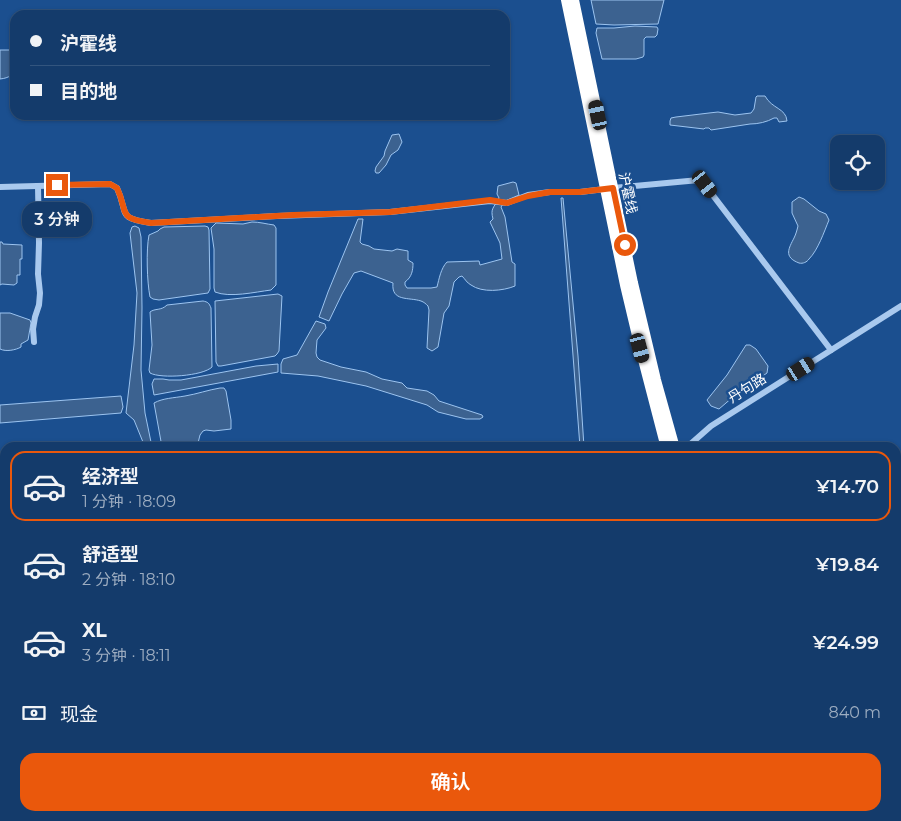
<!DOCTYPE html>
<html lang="zh">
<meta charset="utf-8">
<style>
body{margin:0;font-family:Montserrat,"Noto Sans SC",sans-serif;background:#214673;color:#f1f3f6;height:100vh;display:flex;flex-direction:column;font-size:19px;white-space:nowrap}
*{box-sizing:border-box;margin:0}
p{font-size:16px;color:#9dadc1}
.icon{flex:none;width:28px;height:28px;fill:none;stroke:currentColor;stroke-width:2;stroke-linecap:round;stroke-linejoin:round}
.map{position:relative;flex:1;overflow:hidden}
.details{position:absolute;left:0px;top:442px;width:901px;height:379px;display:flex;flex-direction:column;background:#143b6b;border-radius:15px 15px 0 0;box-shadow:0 1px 4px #0004,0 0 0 1px #33557e}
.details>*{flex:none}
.banner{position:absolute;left:10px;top:10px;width:500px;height:110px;border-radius:15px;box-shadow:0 1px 4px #0004,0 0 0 1px #33557e;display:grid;align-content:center;height:110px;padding:0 20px;background:#143b6b}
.buttons{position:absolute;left:830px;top:135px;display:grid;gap:10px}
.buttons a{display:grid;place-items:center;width:55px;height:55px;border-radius:10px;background:#143b6b;box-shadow:0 1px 4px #0004,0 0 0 1px #33557e;font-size:25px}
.end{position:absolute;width:22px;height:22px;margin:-11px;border:6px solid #ea580c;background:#fff;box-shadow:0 0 0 2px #fff}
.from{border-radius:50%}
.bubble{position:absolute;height:35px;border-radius:15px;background:#143b6b;box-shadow:0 1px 4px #0004,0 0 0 1px #33557e;font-size:16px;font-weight:600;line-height:35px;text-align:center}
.car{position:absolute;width:15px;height:30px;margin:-15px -8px;border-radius:6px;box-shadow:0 0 4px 1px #0007;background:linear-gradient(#222 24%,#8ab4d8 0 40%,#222 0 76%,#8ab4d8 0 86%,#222 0)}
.banner b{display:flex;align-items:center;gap:18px;height:48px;font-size:19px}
.banner b+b{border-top:1px solid #33557e}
.banner i{width:12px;height:12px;background:#f1f3f6}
ul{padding:9px 0 0;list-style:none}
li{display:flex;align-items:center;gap:15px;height:70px;margin:0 10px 8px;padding:0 10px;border:2px solid transparent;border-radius:15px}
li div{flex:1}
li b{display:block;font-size:19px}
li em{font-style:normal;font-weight:600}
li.active{border-color:#ea580c}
li>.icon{width:45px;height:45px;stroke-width:1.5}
.pay{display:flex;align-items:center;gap:12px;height:55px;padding:0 20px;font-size:19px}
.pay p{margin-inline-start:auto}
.action{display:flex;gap:10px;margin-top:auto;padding:10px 20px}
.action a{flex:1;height:58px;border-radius:15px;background:#ea580c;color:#fff;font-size:20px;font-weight:600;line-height:58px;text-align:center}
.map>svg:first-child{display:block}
.water{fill:#3c6290;stroke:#9cc4f0}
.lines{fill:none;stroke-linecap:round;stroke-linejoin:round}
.minor{stroke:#a9c9ee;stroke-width:6}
.highway{stroke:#fff;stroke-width:10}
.route{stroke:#ea580c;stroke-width:6}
.labels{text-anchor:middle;stroke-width:5;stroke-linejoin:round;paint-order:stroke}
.street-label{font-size:14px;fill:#fff;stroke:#1b4f8f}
</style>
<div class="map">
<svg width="901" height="821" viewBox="0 0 901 821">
<rect width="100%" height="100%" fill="#1b4f8f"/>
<g class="water">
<path d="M591,0H664L658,24L614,25L596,24Z"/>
<path d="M635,26L657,27L658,29L657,35L655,37H646L644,39V55L643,57L636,59H602L596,33L597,28H614Z"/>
<path d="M0,50H15C15,65 19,77 0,79Z"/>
<path d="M757,96H765C772,109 786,108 787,121L779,122L777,118H774C767,122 758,124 750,124L711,130L709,128H705L704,129L670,125V121L671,118L676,117L709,113L718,112L735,115L751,113L754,109L756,97Z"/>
<path d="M399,134L402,142L398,150L391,155L386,165L379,173H376L375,171L376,167L384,156L385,151L392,135Z"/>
<path d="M513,182L516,183L519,195L505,201L501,207L505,217L512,262L515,264V286C503,291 482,293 471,285C467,283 465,279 462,276L459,277L454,282L449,306L444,313L438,347L432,351L427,348L429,310L428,306C426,304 424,302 421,301C409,297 391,302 393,283L361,271L354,273L342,294L329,321L319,317L328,292L358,219H363L360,242L362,244L369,246L374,249L392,251L397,249L408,251V260L413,263C413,270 412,277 405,282V285L407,288H431L437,287C439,279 441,268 447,262L479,261L480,265L502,259L500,243L490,222L493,219C490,208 494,208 499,198L497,194L498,186Z"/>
<path d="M799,197L804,199L819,211L826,214L829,220C824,232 818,250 809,259C807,262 803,264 799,263C783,257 789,248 794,238C796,234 797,230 798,226L792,213V202Z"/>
<path d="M561,198H563L578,356L584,447H580Z"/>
<path d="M252,222C260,222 266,224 274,225L276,228V285L271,290C255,292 230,298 215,292L214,288V249L211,228L216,223L243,224Z"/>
<path d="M135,226L139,228L141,237L142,308L141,370L145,413L152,447H145L134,420L126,413L134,345L137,293L130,233L132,227Z"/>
<path d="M205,226L208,227L209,230L210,289L208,293L159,300L153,299L150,297C147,282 146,250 149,235L158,231L160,229L164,227Z"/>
<path d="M0,242H2L3,244L22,245V259H20V275H17V283L14,285L2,284L0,285Z"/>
<path d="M278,294L282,296L279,351L277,354L275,356L221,366H218L216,362L215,301Z"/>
<path d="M203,301C208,302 209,303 211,308L212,367C203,376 161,379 150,373L149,370L152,345L150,312C155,308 161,311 167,305Z"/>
<path d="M0,313H10L30,320L31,323L28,340L21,344V347C16,350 6,352 0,349Z"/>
<path d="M316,321L325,324L326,328L317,340L316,353L317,357L320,360L341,367L366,372L382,379L402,383L407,388L427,391L434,395L439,401L482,415L483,417L480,419H466L438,412L427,405L366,386L318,376L281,373V364L283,359L297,355Z"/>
<path d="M746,345H750L756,349L768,366L767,373L733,397L719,409L711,406L707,400L727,375Z"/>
<path d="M278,364V372L154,395L152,384L154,379H163L169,380H181L256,366Z"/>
<path d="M220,388H224L226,391L231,420V429L214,431L206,430L203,431L200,435L197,447H162L154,403C163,398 174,398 185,396C197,394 208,390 220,388Z"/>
<path d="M121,396L123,407L121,413L0,423V405Z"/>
</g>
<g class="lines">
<g class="minor">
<path d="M0,187L110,184L117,188C129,214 116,218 151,223L277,216L390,212L490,201L507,203L528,195L550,192H580L605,189"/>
<path d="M613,188L699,180L705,185L831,350"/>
<path d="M34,342L33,329L35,317L39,305L40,293L38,274L39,243L38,186"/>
<path d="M686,448L711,426L901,306"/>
<path d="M346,821L350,816"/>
</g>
<g class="highway">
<path d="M566,0L625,285L640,348L666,448"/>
<path d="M574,0L633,283L656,380L675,448"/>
<path d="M789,816L791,821"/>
<path d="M797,816L799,821"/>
</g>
</g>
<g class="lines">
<path class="route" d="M57,185L110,184L117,188C129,213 116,218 151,223L293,215L390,212L490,200L507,203L528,196L550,192H580L613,188L625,245"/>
</g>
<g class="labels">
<g class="street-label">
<text transform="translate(628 193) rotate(78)" y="5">沪霍线</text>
<text transform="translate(747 388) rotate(-32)" y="5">丹句路</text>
</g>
</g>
</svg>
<div class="buttons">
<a><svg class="icon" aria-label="locate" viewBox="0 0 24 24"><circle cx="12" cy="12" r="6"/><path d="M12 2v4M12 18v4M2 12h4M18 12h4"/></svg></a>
</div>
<i class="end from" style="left:625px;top:245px"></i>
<i class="end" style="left:57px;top:185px"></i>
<div class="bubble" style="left:22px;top:202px;width:70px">3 分钟</div>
<i class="car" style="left:598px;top:115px;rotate:348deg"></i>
<i class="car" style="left:705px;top:184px;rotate:143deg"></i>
<i class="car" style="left:640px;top:348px;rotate:165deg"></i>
<i class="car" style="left:801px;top:369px;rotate:58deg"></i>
<div class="banner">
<b><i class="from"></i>沪霍线</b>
<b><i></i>目的地</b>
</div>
<section class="details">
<ul>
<li class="active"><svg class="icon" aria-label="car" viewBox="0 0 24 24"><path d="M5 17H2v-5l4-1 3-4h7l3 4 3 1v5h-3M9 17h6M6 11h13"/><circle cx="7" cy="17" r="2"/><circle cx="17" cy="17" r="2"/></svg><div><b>经济型</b><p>1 分钟 · 18:09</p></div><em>¥14.70</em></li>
<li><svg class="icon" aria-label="car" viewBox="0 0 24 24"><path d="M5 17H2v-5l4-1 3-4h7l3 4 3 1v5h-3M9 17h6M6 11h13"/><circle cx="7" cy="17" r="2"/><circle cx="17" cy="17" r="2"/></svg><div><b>舒适型</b><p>2 分钟 · 18:10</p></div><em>¥19.84</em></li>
<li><svg class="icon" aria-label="car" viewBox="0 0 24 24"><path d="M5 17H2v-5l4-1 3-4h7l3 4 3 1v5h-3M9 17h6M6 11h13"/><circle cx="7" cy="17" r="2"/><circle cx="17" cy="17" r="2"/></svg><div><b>XL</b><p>3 分钟 · 18:11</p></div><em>¥24.99</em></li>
</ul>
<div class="pay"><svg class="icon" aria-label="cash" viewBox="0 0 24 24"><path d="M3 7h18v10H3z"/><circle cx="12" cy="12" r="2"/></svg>现金<p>840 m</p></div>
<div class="action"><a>确认</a></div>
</section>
</div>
